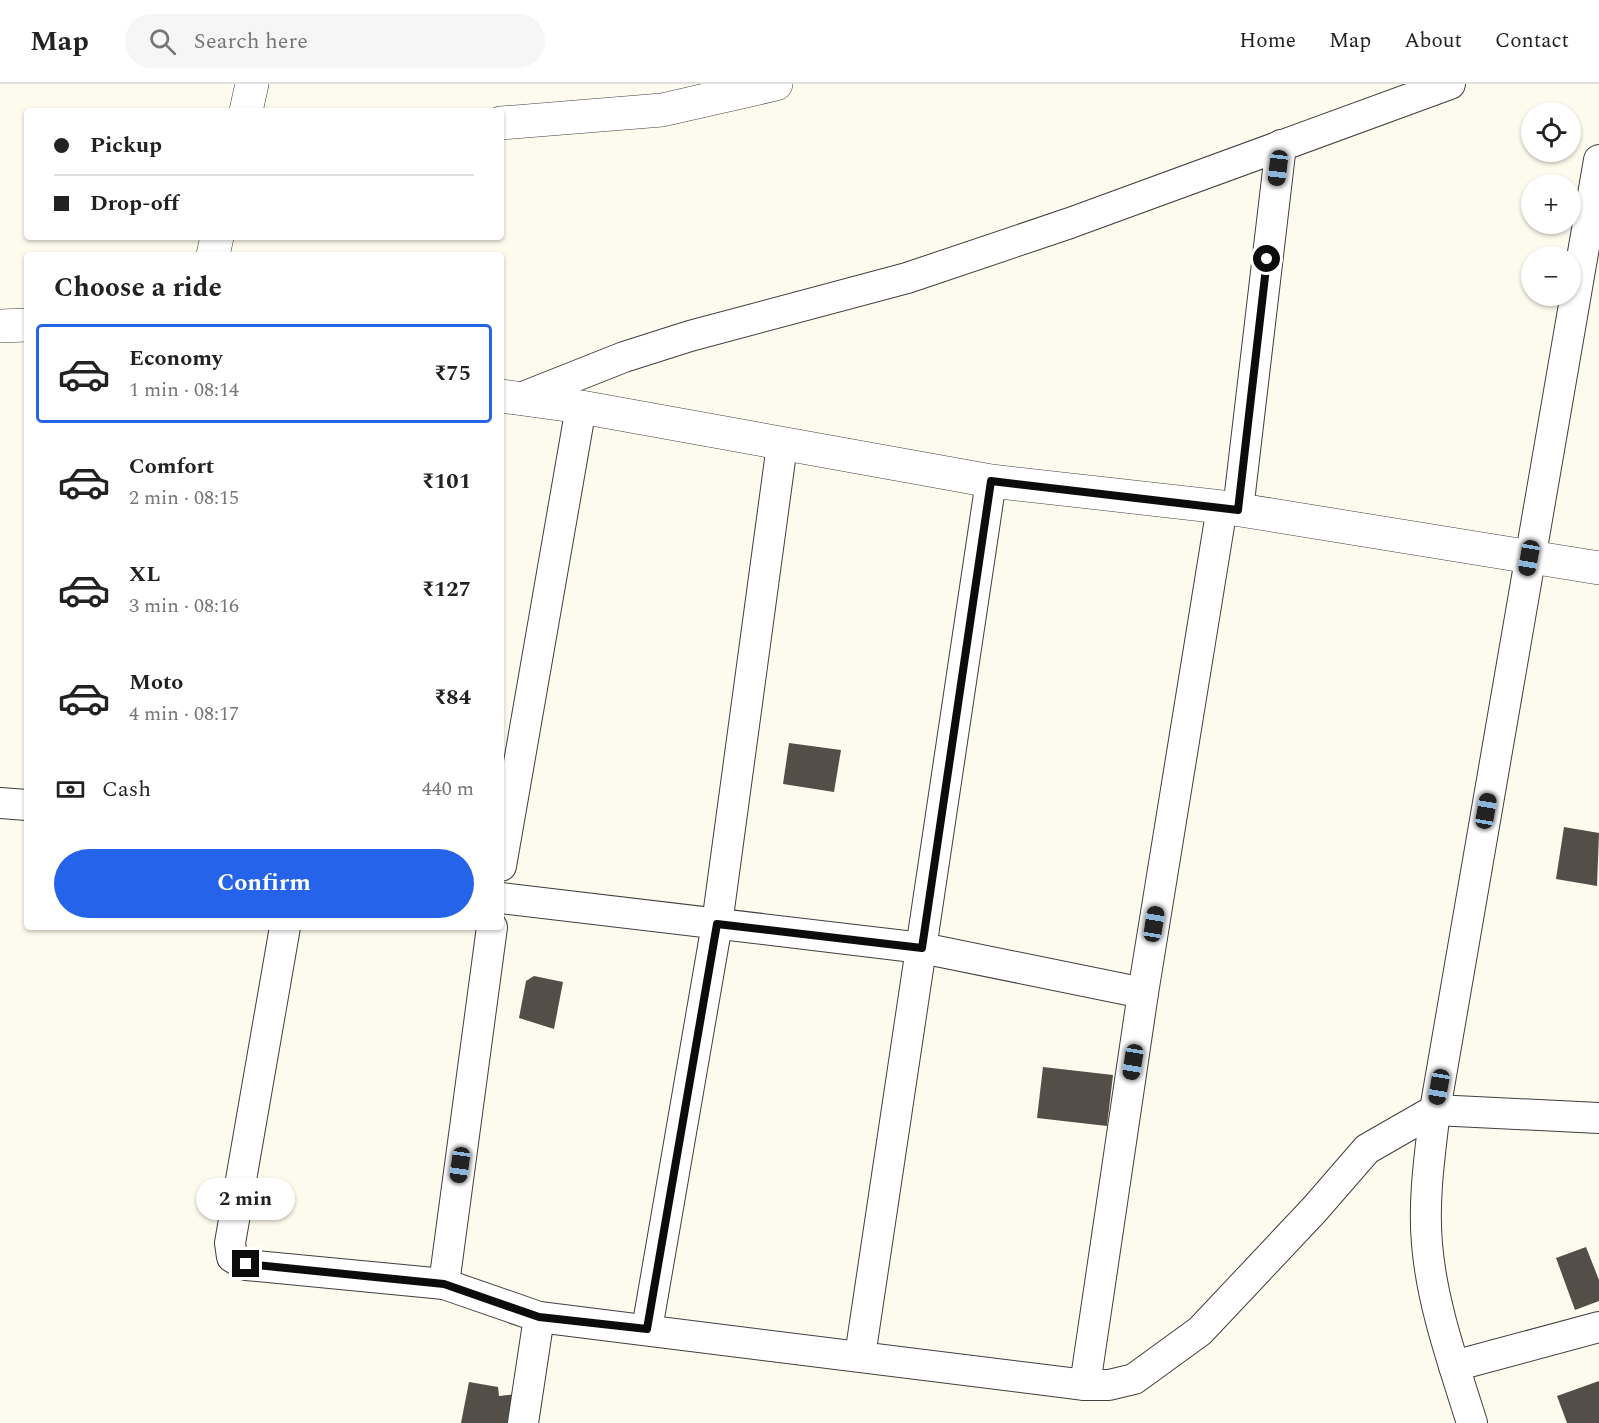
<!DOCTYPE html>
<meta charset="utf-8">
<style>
body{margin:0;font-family:Spectral,serif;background:#f6f6f6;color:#222;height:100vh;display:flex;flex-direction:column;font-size:22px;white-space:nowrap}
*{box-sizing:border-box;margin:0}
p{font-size:20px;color:#767676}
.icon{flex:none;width:33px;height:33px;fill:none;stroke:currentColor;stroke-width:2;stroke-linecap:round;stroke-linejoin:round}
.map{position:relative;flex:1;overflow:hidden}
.sheet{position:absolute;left:24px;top:168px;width:480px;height:678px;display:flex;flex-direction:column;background:#fff;border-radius:6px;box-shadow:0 2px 4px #0004}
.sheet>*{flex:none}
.hud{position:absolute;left:24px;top:24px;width:480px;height:132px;border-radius:6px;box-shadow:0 2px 4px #0004;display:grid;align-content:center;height:132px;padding:0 30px;background:#fff}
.controls{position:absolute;left:1521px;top:18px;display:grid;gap:12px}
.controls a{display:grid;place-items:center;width:60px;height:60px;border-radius:50%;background:#fff;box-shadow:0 2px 4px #0004;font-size:30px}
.end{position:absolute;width:27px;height:27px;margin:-14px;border:8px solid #0c0c0c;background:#fff;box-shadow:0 0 0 3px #fff}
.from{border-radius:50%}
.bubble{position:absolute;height:42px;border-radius:21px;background:#fff;box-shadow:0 2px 4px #0004;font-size:20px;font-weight:700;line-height:42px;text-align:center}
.car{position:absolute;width:18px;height:36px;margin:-18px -9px;border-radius:8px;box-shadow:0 0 4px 2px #0007;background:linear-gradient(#222 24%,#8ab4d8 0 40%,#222 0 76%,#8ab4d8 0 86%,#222 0)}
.hud b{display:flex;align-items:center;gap:21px;height:57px;font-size:22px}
.hud b+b{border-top:2px solid #e0e0e0}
.hud i{width:15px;height:15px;background:#222}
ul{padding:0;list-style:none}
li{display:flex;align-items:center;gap:18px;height:99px;margin:0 12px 9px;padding:0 18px;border:3px solid transparent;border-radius:6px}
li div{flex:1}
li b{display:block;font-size:22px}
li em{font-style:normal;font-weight:700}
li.selected{border-color:#2563eb}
li>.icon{width:54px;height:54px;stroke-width:1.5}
h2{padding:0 30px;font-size:27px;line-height:72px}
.pay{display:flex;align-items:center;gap:15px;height:66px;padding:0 30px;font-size:22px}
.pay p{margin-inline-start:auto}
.primary-button{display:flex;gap:12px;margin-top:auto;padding:12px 30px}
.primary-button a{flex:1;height:69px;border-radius:36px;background:#2563eb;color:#fff;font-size:24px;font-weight:700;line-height:69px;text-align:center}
header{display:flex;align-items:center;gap:36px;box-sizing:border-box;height:84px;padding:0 30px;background:#fff;border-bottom:2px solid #e0e0e0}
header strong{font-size:28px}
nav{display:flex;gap:33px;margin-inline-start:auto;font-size:21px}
.search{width:420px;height:54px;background:#f6f6f6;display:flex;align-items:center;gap:15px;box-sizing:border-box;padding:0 21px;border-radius:33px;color:#767676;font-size:22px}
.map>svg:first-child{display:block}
.building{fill:#544e49}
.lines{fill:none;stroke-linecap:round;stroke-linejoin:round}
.minor-casing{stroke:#3f3f3f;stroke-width:32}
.tertiary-casing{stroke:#3f3f3f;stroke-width:34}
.minor{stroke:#fff;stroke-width:30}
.tertiary{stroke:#fff;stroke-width:33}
.route{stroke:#0c0c0c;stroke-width:8}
</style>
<header>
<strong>Map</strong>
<div class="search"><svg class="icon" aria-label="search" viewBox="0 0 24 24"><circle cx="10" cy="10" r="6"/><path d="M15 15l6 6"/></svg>Search here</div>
<nav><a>Home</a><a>Map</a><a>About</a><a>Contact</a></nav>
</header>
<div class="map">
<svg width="1599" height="1339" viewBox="0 0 1599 1339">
<rect width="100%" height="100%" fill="#fdfbed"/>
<g class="building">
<path d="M789,659L841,666L834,708L783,700Z"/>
<path d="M1564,743L1599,749L1597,802L1556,795Z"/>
<path d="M534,892L563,898L554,945L519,934L526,897Z"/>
<path d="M1043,983L1113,991L1107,1042L1037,1034Z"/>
<path d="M1586,1163L1599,1196V1217L1575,1226L1556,1174Z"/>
<path d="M1599,1297V1339H1567L1557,1312Z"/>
<path d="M469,1298L498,1303L499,1312L518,1310L513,1339H461Z"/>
</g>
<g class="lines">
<g class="minor-casing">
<g id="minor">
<path d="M518,315L624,273L690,252L907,194L1070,139L1450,0"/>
<path d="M1238,426L1281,61"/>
<path d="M0,719L27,721"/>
<path d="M501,782L581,323"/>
<path d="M501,814L922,864L1143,909"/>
<path d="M285,843L230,1159L232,1173L246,1181L444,1200L539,1233L1085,1301H1109L1134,1295L1200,1247L1314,1126L1367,1065L1435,1026L1599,1034"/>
<path d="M444,1200L492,843"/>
<path d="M647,1245L717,840L782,361"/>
<path d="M860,1272L991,397"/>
<path d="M1454,1282L1599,1243"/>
<path d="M1085,1301L1143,909L1222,423"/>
<path d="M523,1339L539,1233"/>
<path d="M1472,1339C1454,1281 1432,1221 1427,1160C1423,1115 1430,1070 1435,1026L1599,76"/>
</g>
</g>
<g class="tertiary-casing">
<g id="tertiary">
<path d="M246,27L252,0"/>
<path d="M501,39L662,26L776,0"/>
<path d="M213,171L217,153"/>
<path d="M0,242L27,241"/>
<path d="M501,312L581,323L991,397L1222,423L1599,484"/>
</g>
</g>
<use href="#minor" class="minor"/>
<use href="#tertiary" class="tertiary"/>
</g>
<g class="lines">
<path class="route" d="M246,1180L444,1200L539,1233L647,1245L717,840L922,864L991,397L1238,426L1267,175"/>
</g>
</svg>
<div class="controls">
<a><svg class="icon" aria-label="locate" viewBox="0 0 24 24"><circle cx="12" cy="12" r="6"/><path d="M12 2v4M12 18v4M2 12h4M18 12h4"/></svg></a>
<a>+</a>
<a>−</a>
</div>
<i class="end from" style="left:1267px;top:175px"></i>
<i class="end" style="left:246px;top:1180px"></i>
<div class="bubble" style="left:196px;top:1094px;width:99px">2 min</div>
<i class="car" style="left:1278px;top:84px;rotate:187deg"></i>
<i class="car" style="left:1529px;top:474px;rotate:190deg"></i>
<i class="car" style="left:1486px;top:727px;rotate:10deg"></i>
<i class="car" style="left:1154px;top:840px;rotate:9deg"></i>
<i class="car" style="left:1133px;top:978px;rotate:189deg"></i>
<i class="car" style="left:1439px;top:1003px;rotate:190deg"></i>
<i class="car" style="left:460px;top:1081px;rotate:188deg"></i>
<div class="hud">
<b><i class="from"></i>Pickup</b>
<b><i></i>Drop-off</b>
</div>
<section class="sheet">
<h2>Choose a ride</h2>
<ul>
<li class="selected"><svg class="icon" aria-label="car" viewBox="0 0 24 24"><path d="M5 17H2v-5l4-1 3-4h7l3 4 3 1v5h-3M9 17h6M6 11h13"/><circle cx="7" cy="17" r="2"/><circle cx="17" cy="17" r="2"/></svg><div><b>Economy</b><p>1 min · 08:14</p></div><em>₹75</em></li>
<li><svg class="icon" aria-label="car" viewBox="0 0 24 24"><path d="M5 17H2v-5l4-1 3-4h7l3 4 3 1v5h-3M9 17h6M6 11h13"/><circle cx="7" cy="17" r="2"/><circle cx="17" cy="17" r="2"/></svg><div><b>Comfort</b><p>2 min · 08:15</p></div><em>₹101</em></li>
<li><svg class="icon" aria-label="car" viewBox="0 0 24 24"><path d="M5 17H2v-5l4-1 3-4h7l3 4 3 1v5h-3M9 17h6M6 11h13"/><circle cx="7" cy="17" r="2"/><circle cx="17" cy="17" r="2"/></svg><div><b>XL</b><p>3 min · 08:16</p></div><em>₹127</em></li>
<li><svg class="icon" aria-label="car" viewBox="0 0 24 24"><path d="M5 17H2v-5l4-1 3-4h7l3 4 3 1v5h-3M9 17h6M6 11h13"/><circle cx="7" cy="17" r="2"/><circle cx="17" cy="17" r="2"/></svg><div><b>Moto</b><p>4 min · 08:17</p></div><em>₹84</em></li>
</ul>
<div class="pay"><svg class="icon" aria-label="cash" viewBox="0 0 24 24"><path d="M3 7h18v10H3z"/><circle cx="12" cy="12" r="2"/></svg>Cash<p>440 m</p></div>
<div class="primary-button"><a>Confirm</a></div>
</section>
</div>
